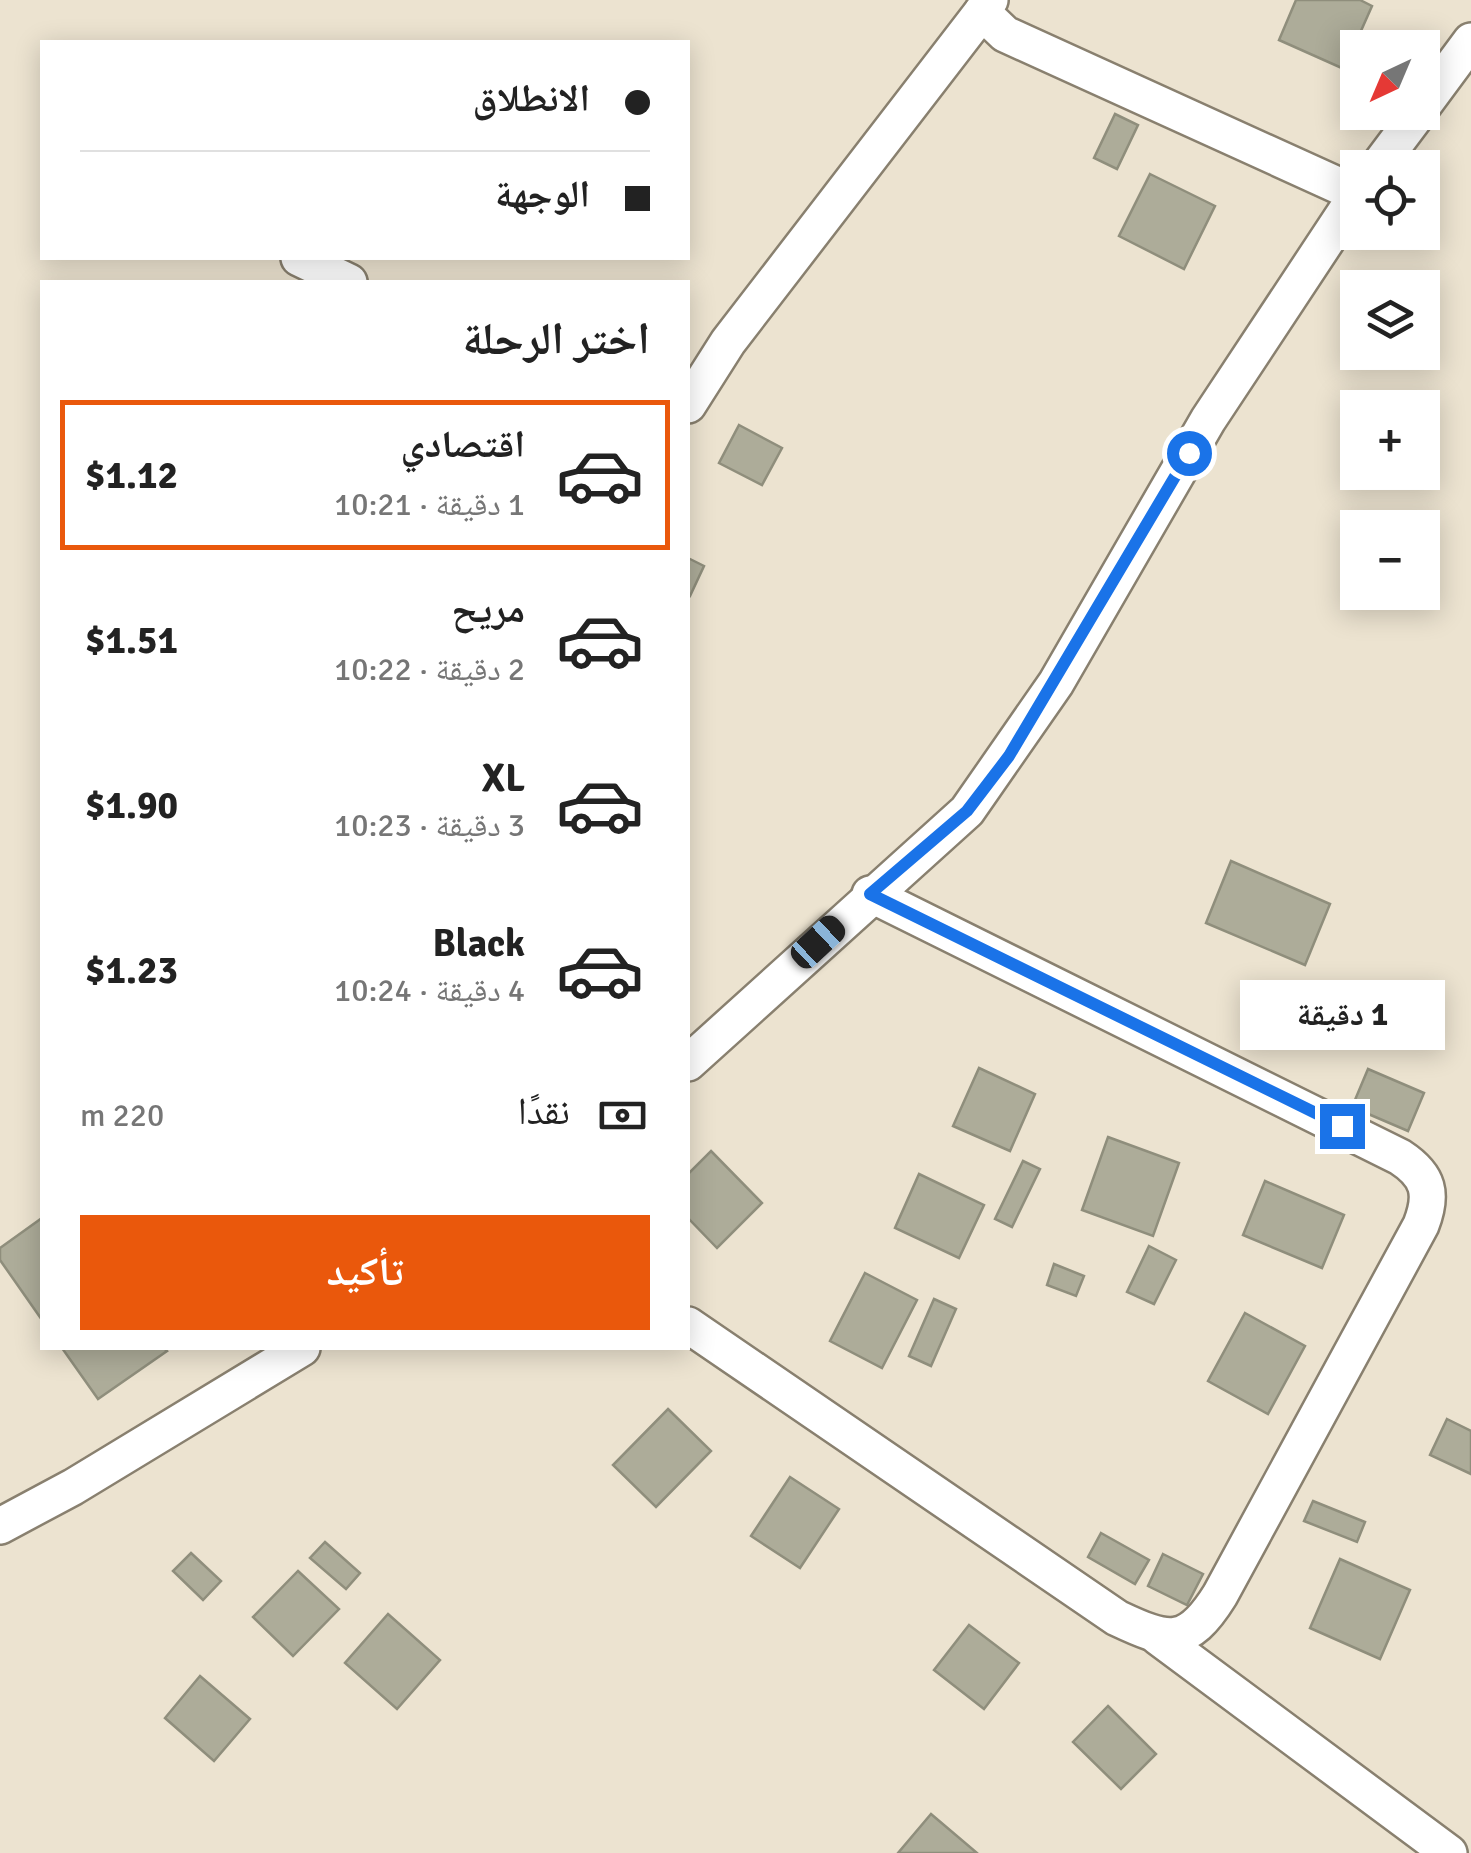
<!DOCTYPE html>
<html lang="ar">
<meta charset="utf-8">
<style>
body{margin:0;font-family:Signika,"Noto Naskh Arabic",sans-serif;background:#f6f6f6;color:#222;direction:rtl;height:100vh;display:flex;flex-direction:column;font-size:38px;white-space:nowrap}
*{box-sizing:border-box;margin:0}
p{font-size:32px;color:#767676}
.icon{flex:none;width:55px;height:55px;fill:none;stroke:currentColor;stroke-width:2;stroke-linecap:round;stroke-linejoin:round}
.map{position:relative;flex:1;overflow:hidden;direction:ltr}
.side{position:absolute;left:40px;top:280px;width:650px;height:1070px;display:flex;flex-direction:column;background:#fff;border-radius:0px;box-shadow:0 5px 25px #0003;direction:rtl}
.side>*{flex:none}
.top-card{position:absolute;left:40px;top:40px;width:650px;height:220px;border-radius:0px;box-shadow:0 5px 25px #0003;direction:rtl;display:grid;align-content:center;height:220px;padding:0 40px;background:#fff}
.needle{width:65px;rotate:224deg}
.tools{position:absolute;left:1340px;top:30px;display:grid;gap:20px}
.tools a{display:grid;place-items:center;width:100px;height:100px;border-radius:0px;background:#fff;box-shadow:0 5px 25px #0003;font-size:50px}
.end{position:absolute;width:45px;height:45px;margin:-22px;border:12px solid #1a73e8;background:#fff;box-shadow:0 0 0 5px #fff}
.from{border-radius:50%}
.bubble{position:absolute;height:70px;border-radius:0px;background:#fff;box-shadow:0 5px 25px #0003;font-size:32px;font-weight:800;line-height:70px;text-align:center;direction:rtl}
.car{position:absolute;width:30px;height:60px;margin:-30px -15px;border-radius:12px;box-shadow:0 0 8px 2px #0007;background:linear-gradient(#222 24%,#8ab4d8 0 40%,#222 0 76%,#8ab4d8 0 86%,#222 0)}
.top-card b{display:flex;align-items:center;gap:35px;height:95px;font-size:38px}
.top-card b+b{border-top:2px solid #e0e0e0}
.top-card i{width:25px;height:25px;background:#222}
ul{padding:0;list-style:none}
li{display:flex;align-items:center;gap:30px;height:150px;margin:0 20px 15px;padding:0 20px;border:5px solid transparent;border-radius:0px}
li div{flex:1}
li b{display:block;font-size:38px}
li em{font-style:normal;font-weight:800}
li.active{border-color:#ea580c}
li>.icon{width:90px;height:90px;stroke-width:1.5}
h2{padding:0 40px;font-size:45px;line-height:120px}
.pay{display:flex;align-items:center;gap:25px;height:110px;padding:0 40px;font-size:38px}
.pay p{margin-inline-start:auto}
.action{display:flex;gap:20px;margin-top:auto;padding:20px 40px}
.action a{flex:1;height:115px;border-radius:0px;background:#ea580c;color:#fff;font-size:40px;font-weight:800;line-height:115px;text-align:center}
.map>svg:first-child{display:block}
.building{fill:#adac99;stroke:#8f8e7c;stroke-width:2.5}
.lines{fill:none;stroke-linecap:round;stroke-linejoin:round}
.minor-casing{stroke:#89806f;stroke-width:40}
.minor{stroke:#fff;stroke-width:35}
.route{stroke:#1a73e8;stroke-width:12}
</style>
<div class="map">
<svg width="1471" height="1853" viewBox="0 0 1471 1853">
<rect width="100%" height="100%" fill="#ece3d0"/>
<g class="building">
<path d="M1296,0H1360L1372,6L1344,69L1279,40Z"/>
<path d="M1115,114L1138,125L1117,169L1094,158Z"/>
<path d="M1150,174L1215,206L1184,269L1119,236Z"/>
<path d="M739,425L782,448L762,485L719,463Z"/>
<path d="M688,558L704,566L690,596L688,595Z"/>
<path d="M1231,861L1330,904L1305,965L1206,923Z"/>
<path d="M979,1068L1035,1094L1010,1151L953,1126Z"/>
<path d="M1368,1069L1424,1093L1408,1131L1352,1107Z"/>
<path d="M1108,1137L1179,1163L1153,1236L1082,1210Z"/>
<path d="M711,1151L762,1203L717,1248L688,1218V1174Z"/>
<path d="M1023,1161L1040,1169L1012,1227L995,1219Z"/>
<path d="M919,1174L984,1205L959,1258L895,1228Z"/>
<path d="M1265,1181L1344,1215L1322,1268L1243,1235Z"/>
<path d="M42,1218V1320L0,1260V1248Z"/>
<path d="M1149,1246L1176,1260L1154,1304L1127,1292Z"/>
<path d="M1054,1264L1084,1276L1076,1296L1047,1285Z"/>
<path d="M865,1273L917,1300L882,1368L830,1341Z"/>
<path d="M934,1299L956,1309L931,1366L909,1356Z"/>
<path d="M1245,1313L1305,1346L1268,1414L1208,1381Z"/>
<path d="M62,1348H164L167,1351L98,1399Z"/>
<path d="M668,1409L711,1451L656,1507L613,1465Z"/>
<path d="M1447,1419L1471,1431V1474L1430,1455Z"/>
<path d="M790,1477L839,1509L800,1568L751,1536Z"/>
<path d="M1313,1501L1365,1522L1357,1542L1304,1521Z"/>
<path d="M1101,1533L1149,1560L1135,1584L1088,1557Z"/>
<path d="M325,1542L360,1573L346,1589L310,1558Z"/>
<path d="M191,1553L221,1581L203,1600L173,1571Z"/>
<path d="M1163,1554L1203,1574L1187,1605L1148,1586Z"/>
<path d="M1340,1559L1410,1590L1380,1659L1310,1628Z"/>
<path d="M298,1571L339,1609L293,1656L253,1617Z"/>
<path d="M388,1614L440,1660L397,1709L345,1663Z"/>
<path d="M969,1625L1019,1663L984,1709L934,1670Z"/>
<path d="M200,1676L250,1719L214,1761L165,1718Z"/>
<path d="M1108,1706L1156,1754L1121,1789L1073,1742Z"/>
<path d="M931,1814L977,1853H898Z"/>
</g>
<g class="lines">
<g class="minor-casing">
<g id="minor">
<path d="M990,0L982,12L1005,34L1357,194"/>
<path d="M1422,107L1471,41"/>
<path d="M1377,168L1419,112"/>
<path d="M299,258L349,282"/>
<path d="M688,405L728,342L982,12"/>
<path d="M688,1063L967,811L1056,683L1208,420L1358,193"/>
<path d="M688,1325L1117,1618C1168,1642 1187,1648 1220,1595L1421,1225C1433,1194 1429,1176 1400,1157L870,894"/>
<path d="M0,1526L73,1487L302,1348"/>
<path d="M1158,1637L1449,1853"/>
</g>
</g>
<use href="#minor" class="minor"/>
</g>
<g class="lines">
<path class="route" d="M1189,453L1009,756L967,811L870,894L1342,1126"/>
</g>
</svg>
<div class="tools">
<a><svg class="needle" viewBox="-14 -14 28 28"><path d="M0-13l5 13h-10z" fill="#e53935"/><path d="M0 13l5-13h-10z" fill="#767676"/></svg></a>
<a><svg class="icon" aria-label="locate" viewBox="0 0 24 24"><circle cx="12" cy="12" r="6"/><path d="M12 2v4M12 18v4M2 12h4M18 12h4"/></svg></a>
<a><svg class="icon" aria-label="layers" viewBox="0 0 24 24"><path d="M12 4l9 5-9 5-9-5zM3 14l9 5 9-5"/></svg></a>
<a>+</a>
<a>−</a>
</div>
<i class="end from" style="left:1189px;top:453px"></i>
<i class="end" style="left:1342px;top:1126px"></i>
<div class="bubble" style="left:1240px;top:980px;width:205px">1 دقيقة</div>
<i class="car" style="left:818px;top:942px;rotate:47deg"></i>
<div class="top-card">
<b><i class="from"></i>الانطلاق</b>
<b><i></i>الوجهة</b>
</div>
<section class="side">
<h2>اختر الرحلة</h2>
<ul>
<li class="active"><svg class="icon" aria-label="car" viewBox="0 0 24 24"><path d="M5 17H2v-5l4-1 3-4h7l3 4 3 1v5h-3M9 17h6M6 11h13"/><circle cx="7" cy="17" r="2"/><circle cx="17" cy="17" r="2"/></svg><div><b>اقتصادي</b><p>1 دقيقة · 10:21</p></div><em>$1.12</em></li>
<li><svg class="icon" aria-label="car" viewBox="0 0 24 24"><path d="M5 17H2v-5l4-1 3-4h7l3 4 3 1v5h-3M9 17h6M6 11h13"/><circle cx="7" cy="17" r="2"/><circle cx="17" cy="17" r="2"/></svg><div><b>مريح</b><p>2 دقيقة · 10:22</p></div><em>$1.51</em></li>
<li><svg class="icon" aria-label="car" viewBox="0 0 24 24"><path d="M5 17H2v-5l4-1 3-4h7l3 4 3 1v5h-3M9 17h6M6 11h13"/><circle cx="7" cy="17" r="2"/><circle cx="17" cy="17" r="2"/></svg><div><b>XL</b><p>3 دقيقة · 10:23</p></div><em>$1.90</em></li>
<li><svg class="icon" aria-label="car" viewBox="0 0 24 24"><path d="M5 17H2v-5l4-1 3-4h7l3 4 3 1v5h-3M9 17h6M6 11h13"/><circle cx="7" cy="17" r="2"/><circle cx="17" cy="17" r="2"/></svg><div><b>Black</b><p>4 دقيقة · 10:24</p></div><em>$1.23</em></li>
</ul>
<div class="pay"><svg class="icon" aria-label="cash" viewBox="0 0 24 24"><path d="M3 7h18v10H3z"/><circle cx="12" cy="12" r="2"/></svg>نقدًا<p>220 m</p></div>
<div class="action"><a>تأكيد</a></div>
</section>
</div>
